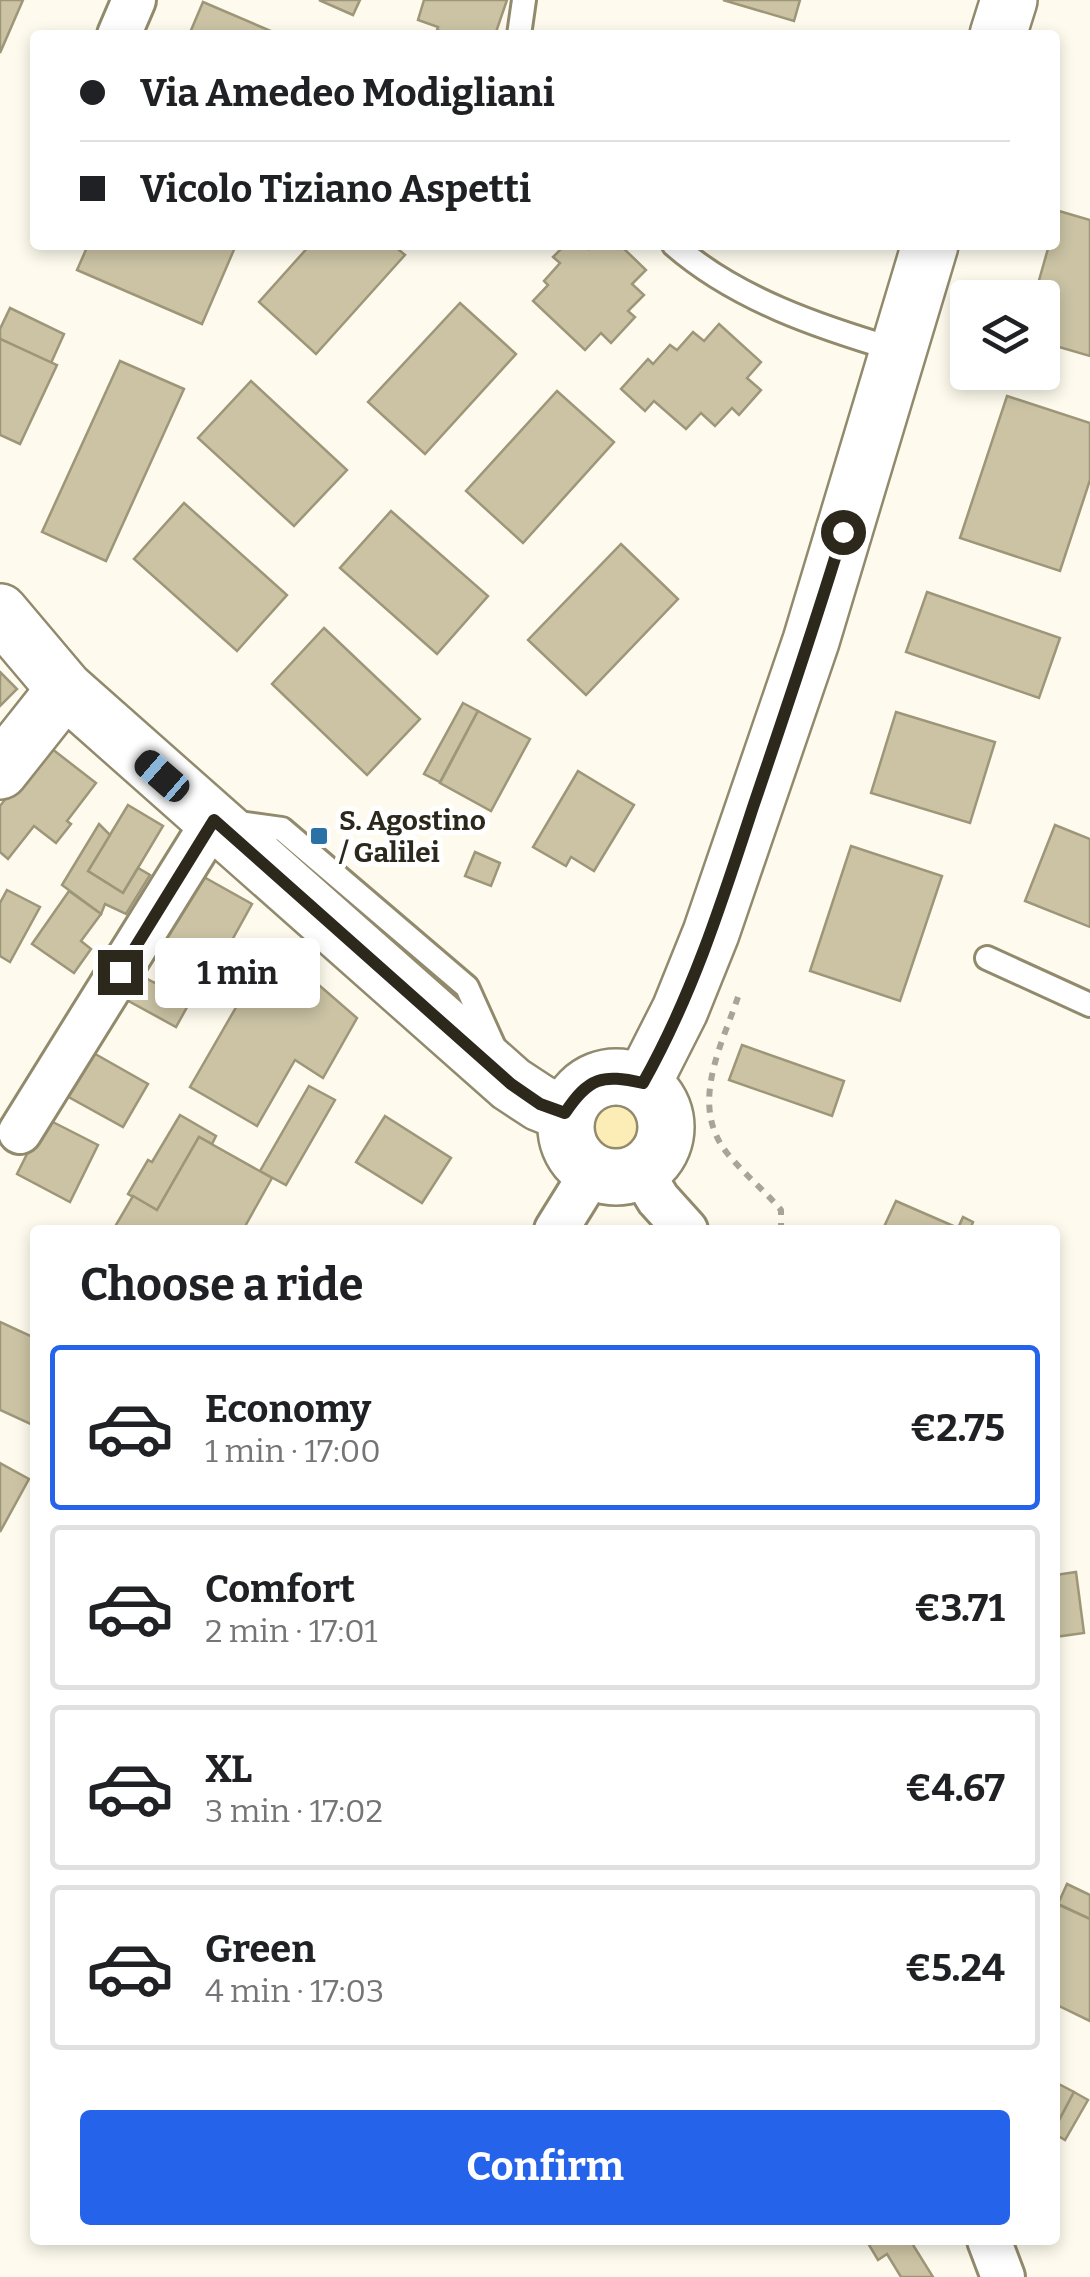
<!DOCTYPE html>
<meta charset="utf-8">
<style>
body{margin:0;font-family:Bitter,serif;background:#f2f2f2;color:#202124;height:100vh;display:flex;flex-direction:column;font-size:38px;white-space:nowrap}
*{box-sizing:border-box;margin:0}
p{font-size:32px;color:#757577}
.icon{flex:none;width:55px;height:55px;fill:none;stroke:currentColor;stroke-width:2;stroke-linecap:round;stroke-linejoin:round}
.map{position:relative;flex:1;overflow:hidden}
.sheet{position:absolute;left:30px;top:1225px;width:1030px;height:1020px;display:flex;flex-direction:column;background:#fff;border-radius:10px;box-shadow:0 5px 15px #0003}
.sheet>*{flex:none}
.guide{position:absolute;left:30px;top:30px;width:1030px;height:220px;border-radius:10px;box-shadow:0 5px 15px #0003;display:grid;align-content:center;height:220px;padding:0 50px;background:#fff}
.controls{position:absolute;left:950px;top:280px;display:grid;gap:20px}
.controls a{display:grid;place-items:center;width:110px;height:110px;border-radius:10px;background:#fff;box-shadow:0 5px 15px #0003;font-size:50px}
.end{position:absolute;width:45px;height:45px;margin:-22px;border:12px solid #2c281c;background:#fff;box-shadow:0 0 0 5px #fff}
.from{border-radius:50%}
.bubble{position:absolute;height:70px;border-radius:10px;background:#fff;box-shadow:0 5px 15px #0003;font-size:32px;font-weight:700;line-height:70px;text-align:center}
.car{position:absolute;width:30px;height:60px;margin:-30px -15px;border-radius:12px;box-shadow:0 0 8px 2px #0007;background:linear-gradient(#222 24%,#8ab4d8 0 40%,#222 0 76%,#8ab4d8 0 86%,#222 0)}
.guide b{display:flex;align-items:center;gap:35px;height:95px;font-size:38px}
.guide b+b{border-top:2px solid #e0e0e0}
.guide i{width:25px;height:25px;background:#202124}
ul{padding:0;list-style:none}
li{display:flex;align-items:center;gap:30px;height:165px;margin:0 20px 15px;padding:0 30px;border:5px solid #e0e0e0;border-radius:10px}
li div{flex:1}
li b{display:block;font-size:38px}
li em{font-style:normal;font-weight:700}
li.selected{border-color:#2563eb}
li>.icon{width:90px;height:90px;stroke-width:1.5}
h2{padding:0 50px;font-size:45px;line-height:120px}
.cta{display:flex;gap:20px;margin-top:auto;padding:20px 50px}
.cta a{flex:1;height:115px;border-radius:10px;background:#2563eb;color:#fff;font-size:40px;font-weight:700;line-height:115px;text-align:center}
.map>svg:first-child{display:block}
.green{fill:#fcecb5}
.building{fill:#cbc3a4;stroke:#9e9678;stroke-width:2.5}
.lines{fill:none;stroke-linecap:round;stroke-linejoin:round}
.lane-casing{stroke:#928a6d;stroke-width:28}
.street-casing{stroke:#928a6d;stroke-width:48}
.secondary-casing{stroke:#928a6d;stroke-width:60}
.path{stroke:#a8a598;stroke-width:6;stroke-dasharray:8 8;stroke-linecap:butt}
.lane{stroke:#fff;stroke-width:22}
.street{stroke:#fff;stroke-width:42}
.secondary{stroke:#fff;stroke-width:55}
.route{stroke:#2c281c;stroke-width:12}
.poi-dot{fill:#2a72a6;stroke:#fff;stroke-width:4}
.labels{text-anchor:middle;stroke-width:10;stroke-linejoin:round;paint-order:stroke}
.poi-label{font-size:28px;font-weight:bold;fill:#2c281c;stroke:#fff;text-anchor:start}
</style>
<div class="map">
<svg width="1090" height="2277" viewBox="0 0 1090 2277">
<rect width="100%" height="100%" fill="#fefbee"/>
<circle class="green" cx="615" cy="1127" r="24"/>
<g class="building">
<path d="M0,0H23L0,53Z"/>
<path d="M319,0H360L353,15Z"/>
<path d="M424,0H507L495,35H452L437,30L438,27L418,20Z"/>
<path d="M723,0H800L794,21Z"/>
<path d="M203,2L280,35H189Z"/>
<path d="M1059,211L1090,220V356L1042,342V298H1034L1049,245H1055Z"/>
<path d="M88,245H236L202,324L77,270Z"/>
<path d="M310,245H393L405,255L316,354L259,302Z"/>
<path d="M565,245H585L589,249L593,245H620L646,270L632,284L644,295L628,311L635,317L611,343L601,333L585,350L533,301L548,285L544,281L560,263L553,257Z"/>
<path d="M460,303L516,354L425,454L368,402Z"/>
<path d="M10,308L64,334L51,363L0,339V329Z"/>
<path d="M719,324L761,362L747,378L761,390L739,415L732,408L715,426L701,413L686,429L654,401L645,411L621,389L648,359L653,364L670,345L677,350L693,332L704,341Z"/>
<path d="M0,339L57,365L20,444L0,435Z"/>
<path d="M120,361L184,389L106,561L42,532Z"/>
<path d="M251,381L347,470L294,526L198,438Z"/>
<path d="M557,391L614,442L523,543L466,491Z"/>
<path d="M1007,396L1090,423V480L1060,571L960,538Z"/>
<path d="M184,503L287,595L237,651L134,559Z"/>
<path d="M391,511L488,596L437,654L340,568Z"/>
<path d="M621,544L678,599L586,695L528,640Z"/>
<path d="M927,592L1060,638L1039,698L906,652Z"/>
<path d="M324,628L420,719L367,775L272,684Z"/>
<path d="M0,672L17,689L0,706Z"/>
<path d="M463,703L478,711L440,782L424,774Z"/>
<path d="M478,711L530,739L491,811L440,783Z"/>
<path d="M896,712L995,742L970,823L871,793Z"/>
<path d="M47,745L96,783L67,821L71,824L56,843L34,826L8,859L0,852V806Z"/>
<path d="M578,771L634,805L594,871L571,857L566,866L533,847Z"/>
<path d="M128,805L163,826L123,893L88,871Z"/>
<path d="M99,824L110,835L88,871L123,893L138,868L150,875L126,914L105,904L101,914L62,885Z"/>
<path d="M1055,825L1090,839V927L1025,901Z"/>
<path d="M851,846L942,876L900,1001L810,971Z"/>
<path d="M475,852L500,863L491,886L465,876Z"/>
<path d="M195,872L252,904L206,987L149,956Z"/>
<path d="M7,890L40,907L10,962L0,956V903Z"/>
<path d="M69,891L101,914L81,941L91,949L74,973L32,944Z"/>
<path d="M290,960L357,1018L323,1078L295,1060L257,1126L190,1087L261,964Z"/>
<path d="M165,965L200,984L176,1027L123,998L136,973L155,983Z"/>
<path d="M742,1045L844,1081L832,1116L729,1080Z"/>
<path d="M90,1051L148,1084L123,1127L65,1095Z"/>
<path d="M309,1086L335,1100L286,1185L260,1171Z"/>
<path d="M180,1115L216,1136L212,1144L199,1137L157,1210L128,1194L148,1160L152,1162Z"/>
<path d="M385,1116L451,1158L422,1203L356,1162Z"/>
<path d="M45,1118L98,1145L70,1202L17,1174Z"/>
<path d="M199,1137L272,1178L243,1230H113L133,1196L157,1210Z"/>
<path d="M896,1201L958,1228L963,1217L973,1222L970,1230H886L883,1229Z"/>
<path d="M0,1322L35,1338V1426L0,1410Z"/>
<path d="M0,1463L29,1479L0,1532Z"/>
<path d="M1076,1572L1084,1633L1055,1637V1575Z"/>
<path d="M1067,1884L1090,1895V1919L1058,1904Z"/>
<path d="M1055,1903L1090,1919V2021L1055,2004Z"/>
<path d="M1055,2082L1074,2092L1055,2128Z"/>
<path d="M1074,2092L1088,2100L1065,2140L1055,2134V2128Z"/>
<path d="M866,2240H910L933,2277H901L887,2254L878,2260Z"/>
</g>
<g class="lines">
<g class="lane-casing">
<g id="lane">
<path d="M519,35L524,0"/>
<path d="M674,245C736,299 819,327 897,350"/>
<path d="M231,822L282,829L467,987L495,1049"/>
<path d="M987,958L1090,1005"/>
</g>
</g>
<g class="street-casing">
<g id="street">
<path d="M119,35L134,0"/>
<path d="M20,1132L214,820"/>
<path d="M641,1171L658,1199L686,1230"/>
<path d="M556,1230L592,1172"/>
<path d="M989,2240L1003,2277"/>
</g>
</g>
<g class="secondary-casing">
<g id="secondary">
<path d="M998,35L1009,0"/>
<path d="M0,612L65,689L511,1084L540,1103L565,1113"/>
<path d="M0,771L65,689"/>
<circle cx="616" cy="1127" r="50"/>
<path d="M643,1083L680,1010L711,933L811,641L930,245"/>
</g>
</g>
<path class="path" d="M738,997C721,1047 689,1105 727,1153C744,1174 764,1190 781,1210V1230"/>
<use href="#lane" class="lane"/>
<use href="#street" class="street"/>
<use href="#secondary" class="secondary"/>
</g>
<g class="lines">
<path class="route" d="M120,972L214,820L511,1084L540,1104L565,1113C589,1077 602,1074 643,1083C692,996 722,902 753,807C784,716 815,625 843,532"/>
</g>
<rect class="poi-dot" x="309" y="826" width="20" height="20" rx="5"/>
<g class="labels">
<g class="poi-label">
<text x="339" y="830">S. Agostino<tspan x="339" dy="32">/ Galilei</tspan></text>
</g>
</g>
</svg>
<div class="controls">
<a><svg class="icon" aria-label="layers" viewBox="0 0 24 24"><path d="M12 4l9 5-9 5-9-5zM3 14l9 5 9-5"/></svg></a>
</div>
<i class="end from" style="left:843px;top:532px"></i>
<i class="end" style="left:120px;top:972px"></i>
<div class="bubble" style="left:155px;top:938px;width:165px">1 min</div>
<i class="car" style="left:162px;top:776px;rotate:311deg"></i>
<div class="guide">
<b><i class="from"></i>Via Amedeo Modigliani</b>
<b><i></i>Vicolo Tiziano Aspetti</b>
</div>
<section class="sheet">
<h2>Choose a ride</h2>
<ul>
<li class="selected"><svg class="icon" aria-label="car" viewBox="0 0 24 24"><path d="M5 17H2v-5l4-1 3-4h7l3 4 3 1v5h-3M9 17h6M6 11h13"/><circle cx="7" cy="17" r="2"/><circle cx="17" cy="17" r="2"/></svg><div><b>Economy</b><p>1 min · 17:00</p></div><em>€2.75</em></li>
<li><svg class="icon" aria-label="car" viewBox="0 0 24 24"><path d="M5 17H2v-5l4-1 3-4h7l3 4 3 1v5h-3M9 17h6M6 11h13"/><circle cx="7" cy="17" r="2"/><circle cx="17" cy="17" r="2"/></svg><div><b>Comfort</b><p>2 min · 17:01</p></div><em>€3.71</em></li>
<li><svg class="icon" aria-label="car" viewBox="0 0 24 24"><path d="M5 17H2v-5l4-1 3-4h7l3 4 3 1v5h-3M9 17h6M6 11h13"/><circle cx="7" cy="17" r="2"/><circle cx="17" cy="17" r="2"/></svg><div><b>XL</b><p>3 min · 17:02</p></div><em>€4.67</em></li>
<li><svg class="icon" aria-label="car" viewBox="0 0 24 24"><path d="M5 17H2v-5l4-1 3-4h7l3 4 3 1v5h-3M9 17h6M6 11h13"/><circle cx="7" cy="17" r="2"/><circle cx="17" cy="17" r="2"/></svg><div><b>Green</b><p>4 min · 17:03</p></div><em>€5.24</em></li>
</ul>
<div class="cta"><a>Confirm</a></div>
</section>
</div>
